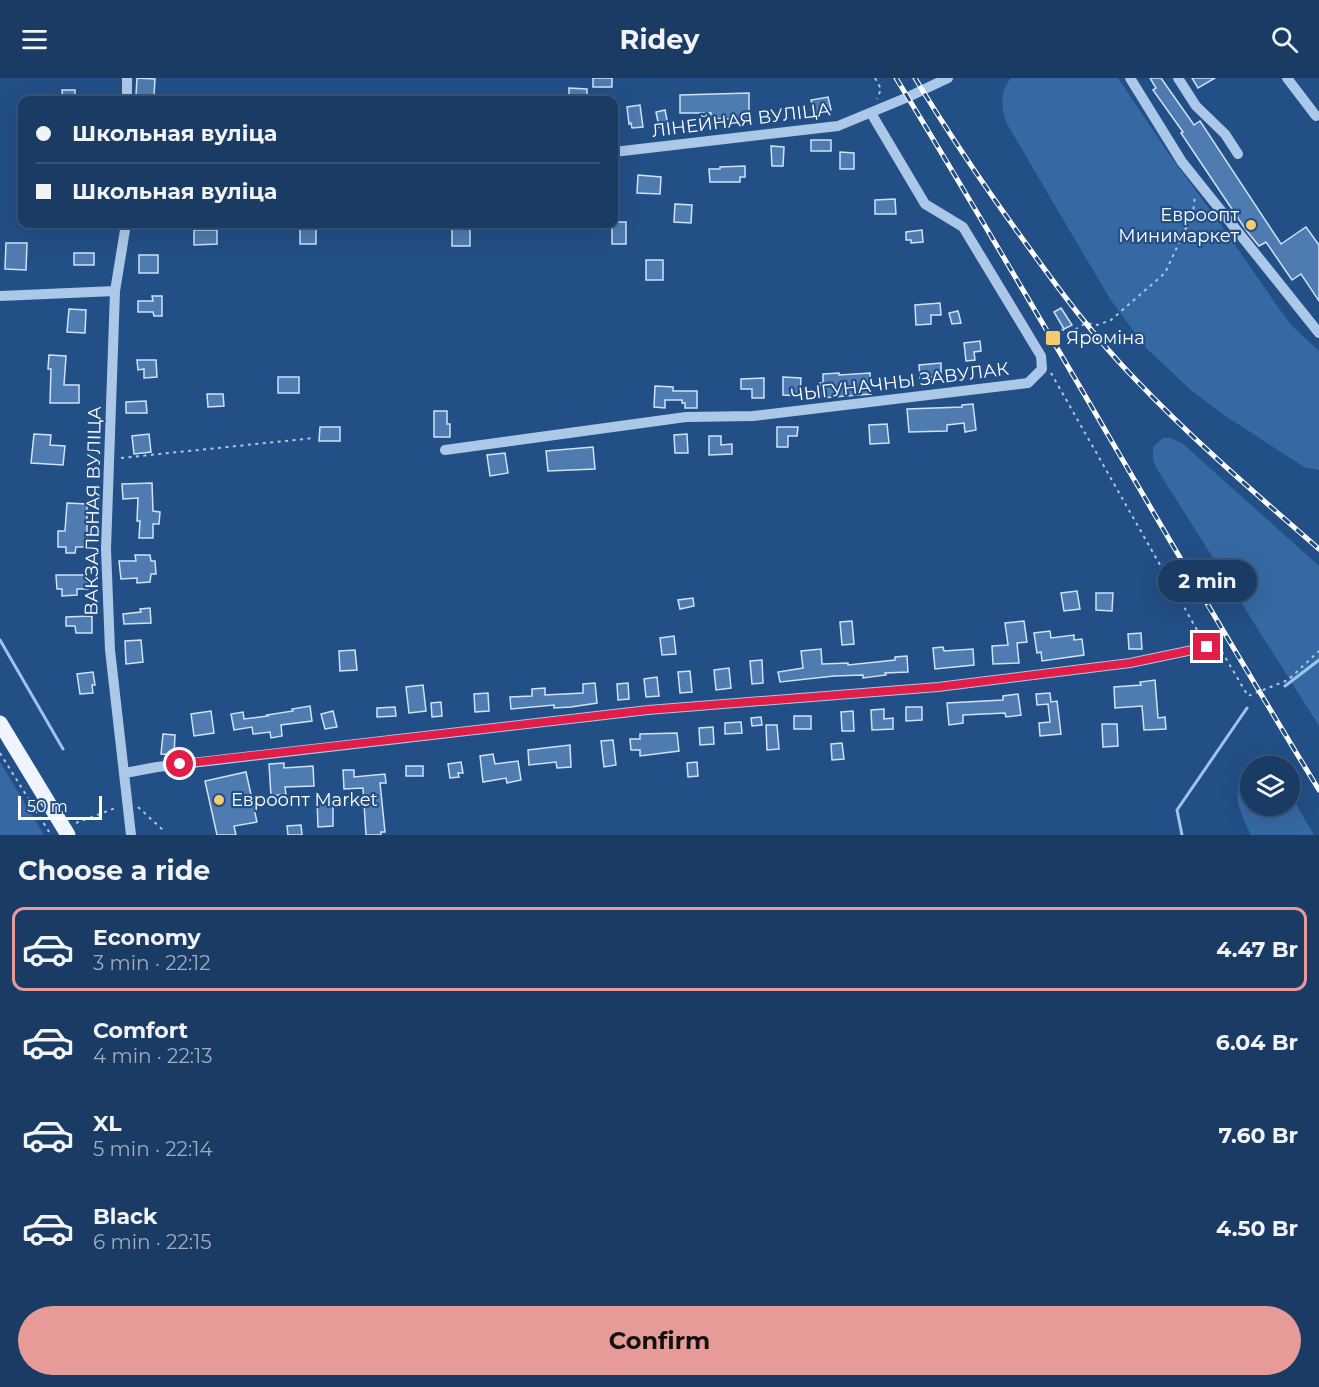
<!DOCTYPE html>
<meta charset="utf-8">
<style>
body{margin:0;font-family:Montserrat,sans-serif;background:#23426a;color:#f1f3f6;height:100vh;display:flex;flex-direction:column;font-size:22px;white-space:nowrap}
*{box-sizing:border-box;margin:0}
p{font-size:20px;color:#9fadbf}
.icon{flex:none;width:33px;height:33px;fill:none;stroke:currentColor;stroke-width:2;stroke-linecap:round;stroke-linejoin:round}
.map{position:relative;height:757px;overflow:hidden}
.drawer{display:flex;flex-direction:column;background:#1a3b64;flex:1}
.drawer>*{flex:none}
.top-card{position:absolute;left:18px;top:18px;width:600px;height:132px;border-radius:12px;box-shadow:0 6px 24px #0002,0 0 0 2px #385578;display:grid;align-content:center;height:132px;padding:0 18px;background:#1a3b64}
.fabs{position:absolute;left:1240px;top:678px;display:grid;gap:12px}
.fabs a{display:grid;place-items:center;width:60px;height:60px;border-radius:50%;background:#1a3b64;box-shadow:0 6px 24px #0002,0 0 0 2px #385578;font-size:30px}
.scale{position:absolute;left:18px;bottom:15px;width:84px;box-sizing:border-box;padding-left:6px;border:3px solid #fff;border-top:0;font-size:16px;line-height:21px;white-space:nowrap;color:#fff;-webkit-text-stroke:4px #224f86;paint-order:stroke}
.end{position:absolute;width:27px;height:27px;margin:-14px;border:8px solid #e11d48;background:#fff;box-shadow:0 0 0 3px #fff}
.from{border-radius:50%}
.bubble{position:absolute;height:42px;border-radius:21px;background:#1a3b64;box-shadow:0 6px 24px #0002,0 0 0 2px #385578;font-size:20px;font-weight:700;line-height:42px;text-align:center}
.top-card b{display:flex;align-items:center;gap:21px;height:57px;font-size:22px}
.top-card b+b{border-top:2px solid #385578}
.top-card i{width:15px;height:15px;background:#f1f3f6}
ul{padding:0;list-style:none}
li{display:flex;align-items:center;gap:18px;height:84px;margin:0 12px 9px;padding:0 6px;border:3px solid transparent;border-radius:12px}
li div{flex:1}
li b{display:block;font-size:22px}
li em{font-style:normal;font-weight:700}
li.on{border-color:#e69b98}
li>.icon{width:54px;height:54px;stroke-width:1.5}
h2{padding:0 18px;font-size:27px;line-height:72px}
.button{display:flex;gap:12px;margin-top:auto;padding:12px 18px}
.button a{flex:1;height:69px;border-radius:36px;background:#e69b98;color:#111;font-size:24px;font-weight:700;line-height:69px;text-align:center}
header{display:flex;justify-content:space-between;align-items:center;height:78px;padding:0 18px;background:#1a3b64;font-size:27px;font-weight:700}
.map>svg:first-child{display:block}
.green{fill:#3669a3}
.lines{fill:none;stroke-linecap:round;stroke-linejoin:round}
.stream{stroke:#9fc3ea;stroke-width:3}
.building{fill:#4e7bb0;stroke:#cfe2f7;stroke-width:1.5}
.path{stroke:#abc8e9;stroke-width:2;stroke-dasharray:3 4.5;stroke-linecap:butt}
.minor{stroke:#abc8e9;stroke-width:10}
.major{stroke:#eff5fe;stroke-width:15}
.rail-casing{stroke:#fff;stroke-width:5}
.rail{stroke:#224f86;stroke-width:3;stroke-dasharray:9;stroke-linecap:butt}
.route{stroke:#e11d48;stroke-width:8}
.poi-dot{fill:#f5cc6d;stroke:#224f86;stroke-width:2}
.labels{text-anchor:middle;stroke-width:4.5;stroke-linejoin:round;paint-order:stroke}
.street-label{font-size:18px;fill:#fff;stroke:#224f86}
.poi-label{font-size:18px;fill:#fff;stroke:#224f86;text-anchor:start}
</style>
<header><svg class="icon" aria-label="menu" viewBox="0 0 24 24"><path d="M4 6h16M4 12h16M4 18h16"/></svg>Ridey<svg class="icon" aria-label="search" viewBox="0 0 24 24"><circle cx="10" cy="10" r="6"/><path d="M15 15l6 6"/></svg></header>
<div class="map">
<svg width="1319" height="757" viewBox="0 0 1319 757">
<rect width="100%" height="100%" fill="#224f86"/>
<g class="green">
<path d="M1011,0H1118L1171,79L1219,144L1278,229L1292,248L1319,273V392L1304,389L1221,335L1192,313L1146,270L1110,221L1007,46C1001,30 999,14 1011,0Z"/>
<path d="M1163,360H1170L1182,365L1319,488V648L1157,391L1153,382V369Z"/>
<path d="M0,684L44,757H0Z"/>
<path d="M1251,696V728H1290V716L1314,757H1251C1242,738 1226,710 1251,696Z"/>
</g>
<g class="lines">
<g class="stream">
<path d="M0,562L63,671"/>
<path d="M1285,608L1319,582"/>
<path d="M1182,757L1177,732L1247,630"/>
</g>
</g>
<g class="building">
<path d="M137,0L155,1L154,18L136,17Z"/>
<rect x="593" y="0" width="19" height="9"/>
<path d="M1150,0H1161L1194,47L1200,43L1281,166L1306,149L1319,167V223L1301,196L1292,202L1266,164L1259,168L1246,152L1181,55L1183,54L1153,12L1156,10Z"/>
<path d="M1192,0H1215L1198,10Z"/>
<path d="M569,10L587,11V22H569Z"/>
<path d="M62,12H75V22H63Z"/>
<path d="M749,15V42L710,40L711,35H680V17Z"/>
<path d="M828,19L831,32L814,35L811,22Z"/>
<path d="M640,27L643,49L632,50L631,45L629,46L627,29Z"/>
<path d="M665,32L668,47L659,49L656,34Z"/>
<rect x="811" y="62" width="20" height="11"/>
<path d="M771,68L784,69L783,88H772Z"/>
<path d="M840,74L854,75V91H840Z"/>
<path d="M745,88V99H740V104H710L709,91H720V89Z"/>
<path d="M638,97L661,99L660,116L637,115Z"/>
<path d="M895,121L896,136H875V122Z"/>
<path d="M675,126L692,127L691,145L674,144Z"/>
<path d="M614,144H626V166H612V146Z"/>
<rect x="300" y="147" width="16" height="19"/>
<rect x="452" y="147" width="18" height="21"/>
<path d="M194,152H217V166L194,167Z"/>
<path d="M922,152L923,164L911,165V162H906V154Z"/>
<path d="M6,165H27L26,192L5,191Z"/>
<rect x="74" y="175" width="20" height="12"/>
<rect x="139" y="177" width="19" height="18"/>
<rect x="646" y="182" width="17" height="20"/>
<path d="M152,218H162V238H154L153,234H138V223H153Z"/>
<path d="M940,225L941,237H931V246L916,247L915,227Z"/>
<path d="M1061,230L1072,247L1064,251L1054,234Z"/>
<path d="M69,231L86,232L85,255L67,254Z"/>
<path d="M958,233L961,245L952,246L949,235Z"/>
<path d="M980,263L981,273L974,274L975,282L966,283L964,265Z"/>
<path d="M49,277L66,278L64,307H79V325H50L51,291H48Z"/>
<path d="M137,282H156L157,299L144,300V291L138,292Z"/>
<path d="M941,285V296L939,298L920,300L919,287Z"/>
<path d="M839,295V297L870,295L871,316L821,320L820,305H823V296Z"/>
<rect x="278" y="299" width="21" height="16"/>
<path d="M783,299L801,300L800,318L783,317Z"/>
<path d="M764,300V320H752V311H741V301Z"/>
<path d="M655,308L673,309V313H697V330H685V325H682V322H665V330L654,329Z"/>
<path d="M207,316H223L224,328L208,329Z"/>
<path d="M146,323L147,335H126V324Z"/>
<path d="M973,326L976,352L965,354L964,345L947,347V353L909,354L907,331L962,329V327Z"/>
<path d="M434,333H447V346H450V359H434Z"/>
<path d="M887,346L889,365L870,366L869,347Z"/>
<path d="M320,349H340V363H319Z"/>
<path d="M777,349H798L797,358H788V369H777Z"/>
<path d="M34,356L51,357L50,367L65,368L63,387L31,385Z"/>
<path d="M149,356L151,374L134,376L132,358Z"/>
<path d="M687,356L688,375H675L674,357Z"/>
<path d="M709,358H721V367L732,366V376L709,377Z"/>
<path d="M593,369L595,391L548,393L546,373Z"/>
<path d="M505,375L508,395L490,398L487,377Z"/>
<path d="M152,405L153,433L160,434L159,446H153V460H139L140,443H137L138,420L123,421L122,406Z"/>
<path d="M67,425L87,426V469H76L75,475H66V469H58V453H65Z"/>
<path d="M135,477H150L151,483H155L156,496H151L150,504L137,505V500L121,501L119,483H136Z"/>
<path d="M56,497H88V511H77V517L62,518V511H57Z"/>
<path d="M1077,513L1080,531L1064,533L1061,515Z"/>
<path d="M1096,515H1113L1112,533L1096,532Z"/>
<path d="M693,520L694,528L680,531L678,522Z"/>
<path d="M150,530L151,545L124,546L123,536L141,534L140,531Z"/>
<path d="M92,538V555H76L75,548H66V539Z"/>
<path d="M852,543L854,566L842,567L840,544Z"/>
<path d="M1024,543L1027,564L1017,565L1019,585L993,586L992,568L1008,567L1005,545Z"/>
<path d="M1050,553L1051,560L1074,557V562L1082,561L1084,577L1042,583L1041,574L1037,575L1034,555Z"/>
<path d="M1141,555L1142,571H1129L1128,556Z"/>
<path d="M674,558L676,576L662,577L660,560Z"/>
<path d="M141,562L143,584L126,586L125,563Z"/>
<path d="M943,569L944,573L973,571L974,587L935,591L933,570Z"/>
<path d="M821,571L822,586L848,585V587L895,582V579L907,578L908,594L885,595L886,597L863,600V597L834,598L780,604L778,594L803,590L801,573Z"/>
<path d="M355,572L357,592L340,593L339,573Z"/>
<path d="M762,582L763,605L752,606L750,583Z"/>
<path d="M729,590L731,610L716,612L714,592Z"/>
<path d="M690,593L692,614L680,615L678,594Z"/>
<path d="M93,594L95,607H92L93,615L80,616L77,596Z"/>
<path d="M657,599L659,618L646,619L644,601Z"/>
<path d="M1155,602L1158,640L1165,639L1166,651L1144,652L1142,628L1115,630L1114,609L1141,607L1140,604Z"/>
<path d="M595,605L597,625L571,629L554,630V627L511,631L510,619L532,618V611L545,610V617L583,615V606Z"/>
<path d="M628,605L629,621L618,622L617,606Z"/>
<path d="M423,607L426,633L409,635L406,609Z"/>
<path d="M488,615L489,633L475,634L474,616Z"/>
<path d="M1050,615L1051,624L1057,623L1061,656L1040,658L1039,645L1050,644L1048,626L1037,627L1036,616Z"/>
<path d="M1018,616L1021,637L1006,639L1005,635L963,637V645L949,647L947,625L1003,622V618Z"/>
<path d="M441,624L442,638L432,639L431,625Z"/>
<path d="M310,628L312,643L281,647L282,658L271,660L270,654L253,656L252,649L234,652L231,636L243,634L244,641L268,638L267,637L293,633L292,631Z"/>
<path d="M395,629L396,638L377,639V630Z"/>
<path d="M906,629H922V642L906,643Z"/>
<path d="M884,631V641L893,640V651L872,652L871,632Z"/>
<path d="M211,633L214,655L194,658L191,636Z"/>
<path d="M333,633L337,649L325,651L321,636Z"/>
<path d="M853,633L854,653H842L841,634Z"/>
<rect x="794" y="638" width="17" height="13"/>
<path d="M761,639L762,647L752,648L751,640Z"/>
<path d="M741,644L742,655L725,656V645Z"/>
<path d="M1102,646H1117L1118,668L1103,669Z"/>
<path d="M766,647H777L779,671L767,672Z"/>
<path d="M713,649L714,666L700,667L699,650Z"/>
<path d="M677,655L679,673L640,678V672H631L630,661H640V656Z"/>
<path d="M163,656L175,657L174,677L161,676Z"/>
<path d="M613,662L616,687L604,689L601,663Z"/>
<path d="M842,665L844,681L832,682L831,666Z"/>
<path d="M570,667L571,689L557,690L556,684L529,687L528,672Z"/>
<path d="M493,676L495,686L518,683L521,702L507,705L506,700L483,704L480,678Z"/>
<path d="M461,684L463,695H458L459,699L450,700L448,686Z"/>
<path d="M697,684L698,698L688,699L687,685Z"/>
<path d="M284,685V690L313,688L314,708L285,709L286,716L271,718L269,686Z"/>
<rect x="406" y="688" width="17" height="10"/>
<path d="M343,692H354V699L385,696L386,705H380L385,754H381V757H366L363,710L344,711Z"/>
<path d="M246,694L257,744L234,748L236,757H217L205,703Z"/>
<path d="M317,722H333V748L318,749Z"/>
<path d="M301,747L302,757H288L287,748Z"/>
</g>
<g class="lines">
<g class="path">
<path d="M875,0L881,11L877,21"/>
<path d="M1045,263V259L1060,251L1071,254L1086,245L1097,247L1111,242L1165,195L1193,135L1195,117"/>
<path d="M1051,295L1201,559"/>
<path d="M121,380L314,360"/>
<path d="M1218,567L1248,618L1288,602L1319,573"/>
<path d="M0,675L51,757"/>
<path d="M138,729L164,753"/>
<path d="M76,745L118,729"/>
</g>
<g class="minor">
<path d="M1130,0L1182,84L1319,255"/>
<path d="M1178,0L1196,28L1225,56L1238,76"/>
<path d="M1287,0L1316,38"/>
<path d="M127,22V0"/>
<path d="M614,74L838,48L908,19L948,0"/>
<path d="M126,146L115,213L106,471L110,572L131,757"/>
<path d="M0,218L115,213"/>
<path d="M445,372L686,339L753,338L1028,305L1042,291L1041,278L963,149L925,126L871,35"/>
<path d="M125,695L157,689L648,632L938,609L1130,585L1207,569"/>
</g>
<path class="major" d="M0,645L68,757"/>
<g class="rail-casing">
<g id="rail">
<path d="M896,0C1040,235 1175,477 1319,712"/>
<path d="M915,0C950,58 987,112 1027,167C1060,213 1095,260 1135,301C1193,362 1256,416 1319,471"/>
</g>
</g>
<use href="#rail" class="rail"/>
</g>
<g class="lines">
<path class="route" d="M180,686L648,632L938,609L1130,585L1207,569"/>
</g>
<g class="poi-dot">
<circle cx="1251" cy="147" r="6"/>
<rect x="1045" y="252" width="16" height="16" rx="3"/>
<circle cx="219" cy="722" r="6"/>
</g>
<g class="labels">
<g class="street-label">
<text transform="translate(741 42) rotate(-7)" y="6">ЛІНЕЙНАЯ ВУЛІЦА</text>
<text transform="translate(900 304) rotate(-7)" y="6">ЧЫГУНАЧНЫ ЗАВУЛАК</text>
<text transform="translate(93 433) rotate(-89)" y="6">ВАКЗАЛЬНАЯ ВУЛІЦА</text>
</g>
<g class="poi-label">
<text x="1239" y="143" text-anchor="end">Евроопт<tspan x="1239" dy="21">Минимаркет</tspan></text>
<text x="1066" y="266">Яроміна</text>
<text x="231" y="728">Евроопт Market</text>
</g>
</g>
</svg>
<div class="fabs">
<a><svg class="icon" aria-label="layers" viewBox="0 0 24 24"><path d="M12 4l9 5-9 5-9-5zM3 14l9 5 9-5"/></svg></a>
</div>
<div class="scale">50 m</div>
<i class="end from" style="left:180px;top:686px"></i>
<i class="end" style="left:1207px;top:569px"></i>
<div class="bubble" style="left:1158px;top:482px;width:99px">2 min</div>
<div class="top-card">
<b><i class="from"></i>Школьная вуліца</b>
<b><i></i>Школьная вуліца</b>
</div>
</div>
<section class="drawer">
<h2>Choose a ride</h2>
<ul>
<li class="on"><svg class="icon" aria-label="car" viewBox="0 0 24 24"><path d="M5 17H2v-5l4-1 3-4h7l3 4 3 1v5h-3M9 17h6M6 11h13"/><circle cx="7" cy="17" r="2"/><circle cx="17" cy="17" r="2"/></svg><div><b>Economy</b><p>3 min · 22:12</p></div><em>4.47 Br</em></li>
<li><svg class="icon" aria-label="car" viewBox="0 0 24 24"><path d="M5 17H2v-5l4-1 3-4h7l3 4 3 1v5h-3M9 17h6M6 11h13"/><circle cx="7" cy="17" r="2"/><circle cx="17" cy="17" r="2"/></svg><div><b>Comfort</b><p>4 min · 22:13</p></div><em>6.04 Br</em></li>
<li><svg class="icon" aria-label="car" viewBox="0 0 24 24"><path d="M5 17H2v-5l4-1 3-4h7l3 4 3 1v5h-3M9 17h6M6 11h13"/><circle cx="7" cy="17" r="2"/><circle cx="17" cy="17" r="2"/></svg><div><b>XL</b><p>5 min · 22:14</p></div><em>7.60 Br</em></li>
<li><svg class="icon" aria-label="car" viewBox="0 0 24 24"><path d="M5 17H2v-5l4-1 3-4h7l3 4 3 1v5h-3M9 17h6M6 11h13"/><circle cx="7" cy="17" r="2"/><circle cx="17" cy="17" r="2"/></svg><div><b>Black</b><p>6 min · 22:15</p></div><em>4.50 Br</em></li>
</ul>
<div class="button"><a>Confirm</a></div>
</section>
